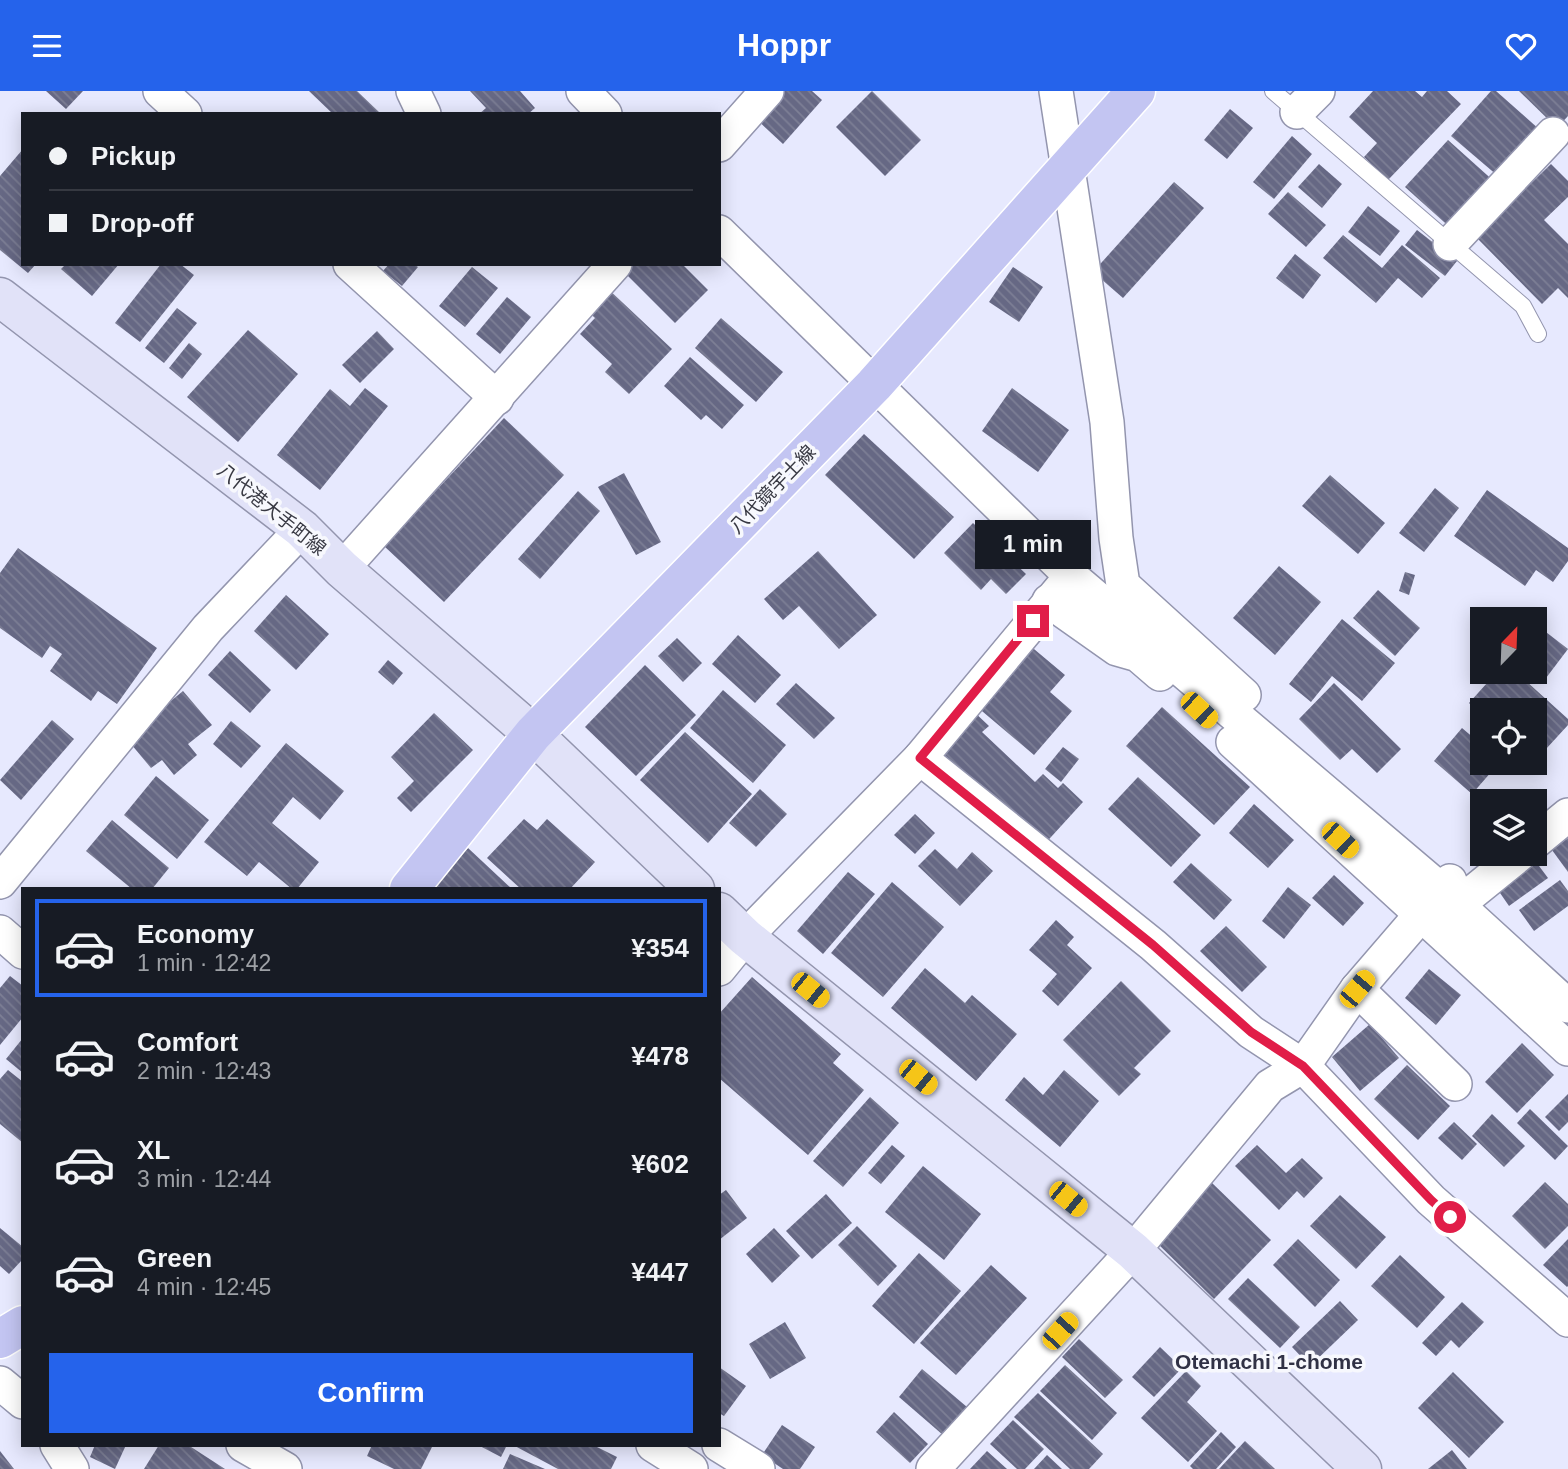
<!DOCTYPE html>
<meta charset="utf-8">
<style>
body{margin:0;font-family:Helvetica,"Noto Sans JP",sans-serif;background:#242831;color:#f1f3f6;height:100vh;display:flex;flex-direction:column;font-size:26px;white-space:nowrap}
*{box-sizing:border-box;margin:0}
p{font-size:23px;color:#9ea1a6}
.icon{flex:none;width:38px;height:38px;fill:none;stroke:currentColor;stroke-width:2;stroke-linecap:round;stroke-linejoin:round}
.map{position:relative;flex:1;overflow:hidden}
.side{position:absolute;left:21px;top:796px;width:700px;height:560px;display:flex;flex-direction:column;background:#171b24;border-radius:0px;box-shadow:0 4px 18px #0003}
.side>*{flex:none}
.guide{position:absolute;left:21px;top:21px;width:700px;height:154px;border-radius:0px;box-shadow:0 4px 18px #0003;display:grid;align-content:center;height:154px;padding:0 28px;background:#171b24}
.needle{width:46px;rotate:23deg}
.buttons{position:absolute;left:1470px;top:516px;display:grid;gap:14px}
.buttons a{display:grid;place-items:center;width:77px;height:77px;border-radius:0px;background:#171b24;box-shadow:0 4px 18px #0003;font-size:35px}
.end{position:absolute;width:32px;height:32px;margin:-16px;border:9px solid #e11d48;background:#fff;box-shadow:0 0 0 4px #fff}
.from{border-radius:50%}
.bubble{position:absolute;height:49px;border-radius:0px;background:#171b24;box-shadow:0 4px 18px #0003;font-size:23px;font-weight:700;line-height:49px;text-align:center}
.car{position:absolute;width:21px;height:42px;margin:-21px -10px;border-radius:9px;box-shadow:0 0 5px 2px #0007;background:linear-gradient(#f5c518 24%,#345 0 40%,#f5c518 0 76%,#345 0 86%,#f5c518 0)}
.guide b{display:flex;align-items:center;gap:24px;height:66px;font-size:26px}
.guide b+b{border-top:2px solid #363941}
.guide i{width:18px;height:18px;background:#f1f3f6}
ul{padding:12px 0 0;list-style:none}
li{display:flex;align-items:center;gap:21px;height:98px;margin:0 14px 10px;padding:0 14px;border:4px solid transparent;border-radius:0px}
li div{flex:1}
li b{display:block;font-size:26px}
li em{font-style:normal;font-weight:700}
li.current{border-color:#2563eb}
li>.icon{width:63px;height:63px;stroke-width:1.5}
.button{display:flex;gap:14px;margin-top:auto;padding:14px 28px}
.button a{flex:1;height:80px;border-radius:0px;background:#2563eb;color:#fff;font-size:28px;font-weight:700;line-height:80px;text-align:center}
header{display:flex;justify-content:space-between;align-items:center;height:91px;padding:0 28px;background:#2563eb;color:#fff;font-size:32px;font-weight:700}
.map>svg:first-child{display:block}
.building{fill:url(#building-back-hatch)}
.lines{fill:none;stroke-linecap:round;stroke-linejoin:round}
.lane-casing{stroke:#9395ae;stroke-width:18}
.street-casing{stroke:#9395ae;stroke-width:36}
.secondary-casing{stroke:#9395ae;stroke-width:41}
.primary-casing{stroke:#fff;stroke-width:41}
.lane{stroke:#fff;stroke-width:16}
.street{stroke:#fff;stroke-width:33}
.secondary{stroke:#e1e2f8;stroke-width:38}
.primary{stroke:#c3c5f2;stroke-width:38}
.route{stroke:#e11d48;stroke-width:9}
.labels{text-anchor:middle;stroke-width:7;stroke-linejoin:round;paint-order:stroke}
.street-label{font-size:19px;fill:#383943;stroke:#f7f8fd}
.neighbourhood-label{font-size:21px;font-weight:bold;fill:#303145;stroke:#f7f8fd}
</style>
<header><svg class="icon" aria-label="menu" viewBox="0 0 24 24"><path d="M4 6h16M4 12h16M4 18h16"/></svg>Hoppr<svg class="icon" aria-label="heart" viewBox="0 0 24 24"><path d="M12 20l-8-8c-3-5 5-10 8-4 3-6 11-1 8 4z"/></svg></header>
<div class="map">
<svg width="1568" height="1378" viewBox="0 0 1568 1378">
<defs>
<pattern id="building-back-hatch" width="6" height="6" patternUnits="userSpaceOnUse" patternTransform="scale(1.75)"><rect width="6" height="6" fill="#666884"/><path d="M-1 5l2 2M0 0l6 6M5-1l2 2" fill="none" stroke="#7d7f95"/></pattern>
</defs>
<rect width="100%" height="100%" fill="#e7e9fe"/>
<g class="building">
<path d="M46,0H83L66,18Z"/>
<path d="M309,0H357L381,23H333Z"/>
<path d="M470,0H520L535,17L528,23H479L486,17Z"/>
<path d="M777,0H812L822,9L783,53L754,26Z"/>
<path d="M872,0L921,49L885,85L836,36Z"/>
<path d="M1373,0H1415L1422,6L1427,0H1447L1461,13L1388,89L1364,66L1377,52L1349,26Z"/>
<path d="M1491,0H1496L1539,38L1498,85L1451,45Z"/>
<path d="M1519,0H1568V25L1557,37Z"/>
<path d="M1230,18L1253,37L1227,68L1204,49Z"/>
<path d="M1292,45L1312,63L1274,108L1253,91Z"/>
<path d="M1448,49L1497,93L1454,140L1405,96Z"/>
<path d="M23,58V173H36L28,182L0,159V85Z"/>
<path d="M1319,73L1342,93L1322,117L1298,96Z"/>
<path d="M1551,73L1568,90V106L1544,129L1568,153V207L1558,197L1542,213L1476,146Z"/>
<path d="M1174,91L1204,117L1123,207L1093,181Z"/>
<path d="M1288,101L1326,134L1306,156L1268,123Z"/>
<path d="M1368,115L1400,140L1380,165L1348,141Z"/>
<path d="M1417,139L1457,170L1445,185L1405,154Z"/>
<path d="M1343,144L1382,177L1402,154L1440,187L1422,207L1398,187L1376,212L1323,167Z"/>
<path d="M1295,163L1321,184L1303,208L1276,187Z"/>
<path d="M66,173H119L92,205L61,178Z"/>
<path d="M161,173H180L194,184L140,251L115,232Z"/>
<path d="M389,173H414L418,176L402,195L383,180Z"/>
<path d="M631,173H682L708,199L675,232L624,181Z"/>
<path d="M472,176L498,197L465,236L439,215Z"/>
<path d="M1013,176L1043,196L1019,231L989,211Z"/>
<path d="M606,196L672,258L629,303L605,281L612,273L580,243L595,227L585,218Z"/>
<path d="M507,206L531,226L500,263L476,243Z"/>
<path d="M177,217L197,232L164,272L145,257Z"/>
<path d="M721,227L783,281L756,311L695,257Z"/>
<path d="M248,239L298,283L238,351L187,306Z"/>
<path d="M377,240L394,258L360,292L342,274Z"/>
<path d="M189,252L202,263L182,288L169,277Z"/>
<path d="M690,266L744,314L722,338L706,324L701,329L664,295Z"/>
<path d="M365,297L388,315L320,399L277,364L330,298L350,315Z"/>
<path d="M1012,297L1069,339L1038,381L982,340Z"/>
<path d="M504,327L564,384L444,511L384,455Z"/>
<path d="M864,343L954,426L914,468L825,384Z"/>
<path d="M624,382L661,451L636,464L598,396Z"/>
<path d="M1330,384L1385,432L1358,463L1302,415Z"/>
<path d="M1435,397L1459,417L1424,461L1399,442Z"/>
<path d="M1487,399L1568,457V470L1553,491L1536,479L1525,495L1454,445Z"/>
<path d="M578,400L600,420L540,488L518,468Z"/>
<path d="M973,432L1026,483L1006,503L991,488L981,499L944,462Z"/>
<path d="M18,457L157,557L117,613L98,600L91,610L50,580L62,563L50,555L42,567L0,537V482Z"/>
<path d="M818,460L877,524L839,558L799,515L783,529L764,508Z"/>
<path d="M1279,475L1321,511L1275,564L1233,527Z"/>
<path d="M1405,481L1415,484L1409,504L1399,500Z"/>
<path d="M1378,499L1420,537L1395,565L1353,527Z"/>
<path d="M286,504L329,543L296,579L254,540Z"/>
<path d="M1342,528L1395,572L1362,610L1332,585L1311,611L1289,593Z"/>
<path d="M1542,538L1568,558L1546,587L1535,579V548Z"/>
<path d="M738,544L781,584L755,612L712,573Z"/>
<path d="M677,547L702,572L683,591L658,565Z"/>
<path d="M1028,553L1065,584L1050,601L1072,620L1034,664L976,615Z"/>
<path d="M230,560L271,599L250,622L208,584Z"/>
<path d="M388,569L403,582L393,594L378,581Z"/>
<path d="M645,574L696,624L636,685L585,636Z"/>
<path d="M1497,581H1516L1568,628V634L1535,670V620H1482V625L1469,612Z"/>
<path d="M796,592L835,627L814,648L776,613Z"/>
<path d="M1334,592L1401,658L1377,682L1352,658L1340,669L1299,628Z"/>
<path d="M723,599L786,654L753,692L690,637Z"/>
<path d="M183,600L212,634L188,653L197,664L174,684L162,669L151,677L126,647Z"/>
<path d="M1162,616L1250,696L1214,734L1126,655Z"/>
<path d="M971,618L989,635L982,641L1035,691L1043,683L1058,697L1063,692L1083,711L1041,757L935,657Z"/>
<path d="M434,622L473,659L411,721L397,707L414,690L391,666Z"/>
<path d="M52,629L74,648L21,709L0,689Z"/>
<path d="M231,630L261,655L241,677L213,653Z"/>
<path d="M1462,637L1482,654V672H1499L1472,703L1434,670Z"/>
<path d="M685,641L752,703L708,752L640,689Z"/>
<path d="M286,652L344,700L320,729L293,706L272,732L319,771L297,798H292L259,771L247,785L204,751Z"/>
<path d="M1063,656L1079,668L1061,691L1045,678Z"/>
<path d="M156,685L209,729L177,768L124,724Z"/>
<path d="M1138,686L1201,744L1171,776L1108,718Z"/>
<path d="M760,698L787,723L756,756L729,732Z"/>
<path d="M1254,713L1294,749L1268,777L1229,742Z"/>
<path d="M915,723L935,742L915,763L894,744Z"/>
<path d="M524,728L537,739L547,728L595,771L570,798H521L487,767Z"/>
<path d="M112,729L169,777L152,798H132L86,760Z"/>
<path d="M1568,747V781L1552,759Z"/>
<path d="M468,757L512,798H430Z"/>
<path d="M935,758L957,778L972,761L993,780L960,815L918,775Z"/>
<path d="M1536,771L1548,787L1509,815L1498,799Z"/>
<path d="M1191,772L1232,809L1214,829L1173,791Z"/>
<path d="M848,781L875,803L823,863L797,840Z"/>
<path d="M1334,784L1364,812L1343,835L1312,807Z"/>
<path d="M1560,789L1568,800V815L1534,840L1519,819Z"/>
<path d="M892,791L944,836L883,906L831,862Z"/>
<path d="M1288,796L1311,814L1284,848L1262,830Z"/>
<path d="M1056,829L1074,846L1067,854L1092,877L1058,915L1042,900L1057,883L1029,859Z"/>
<path d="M1226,835L1267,876L1242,901L1200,860Z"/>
<path d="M925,877L965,912L972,904L1017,943L976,990L891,917Z"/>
<path d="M1429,878L1461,904L1436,934L1405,907Z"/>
<path d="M10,885L23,895V926L0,954V897Z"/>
<path d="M752,886L841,963L833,972L864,999L808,1064L719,987V923Z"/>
<path d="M1121,890L1171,940L1134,977L1141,983L1119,1005L1063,949Z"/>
<path d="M1370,933L1399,967L1360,1000L1332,966Z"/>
<path d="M23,947V982L6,968Z"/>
<path d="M1522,952L1554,984L1517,1022L1485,991Z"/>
<path d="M1407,974L1450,1015L1418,1049L1374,1008Z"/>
<path d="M8,979L23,991V1052L0,1033V988Z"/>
<path d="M1064,979L1099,1010L1060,1056L1005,1009L1024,986L1043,1004Z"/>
<path d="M1568,1003V1031L1559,1040L1545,1026Z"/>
<path d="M870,1006L899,1032L843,1096L813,1070Z"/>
<path d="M1530,1018L1568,1055L1555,1069L1517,1032Z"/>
<path d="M1492,1023L1525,1055L1504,1076L1472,1045Z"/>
<path d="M1454,1031L1477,1053L1462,1069L1438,1047Z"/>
<path d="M892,1054L905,1065L881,1093L868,1082Z"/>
<path d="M1257,1054L1286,1082L1302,1067L1323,1087L1304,1107L1297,1100L1279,1119L1235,1075Z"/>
<path d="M923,1075L981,1123L944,1169L885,1121Z"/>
<path d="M1211,1091L1271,1149L1214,1208L1154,1149Z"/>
<path d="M1545,1091L1568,1113V1135L1545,1158L1512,1125Z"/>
<path d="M726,1099L747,1127L719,1149V1104Z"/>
<path d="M826,1103L852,1132L812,1168L786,1140Z"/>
<path d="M1340,1104L1386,1146L1356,1178L1310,1135Z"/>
<path d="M857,1135L897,1175L878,1195L838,1154Z"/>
<path d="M0,1137L23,1156V1168L9,1183L0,1175Z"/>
<path d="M774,1137L800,1165L772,1192L746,1163Z"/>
<path d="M1298,1148L1340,1189L1315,1216L1273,1174Z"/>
<path d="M1568,1148V1195L1567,1196L1543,1174Z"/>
<path d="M919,1162L961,1200L914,1253L872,1215Z"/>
<path d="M1400,1164L1445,1206L1417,1237L1371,1195Z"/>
<path d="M991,1174L1027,1207L956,1284L920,1252Z"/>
<path d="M1248,1187L1300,1236L1280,1257L1228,1208Z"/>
<path d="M1340,1210L1358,1229L1310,1275L1292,1256Z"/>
<path d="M1462,1211L1484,1231L1459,1257L1451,1249L1436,1265L1422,1252Z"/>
<path d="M785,1231L806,1267L770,1288L749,1253Z"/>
<path d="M1079,1248L1123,1289L1105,1307L1062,1266Z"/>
<path d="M1160,1256L1182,1277L1154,1306L1132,1286Z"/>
<path d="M1065,1274L1117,1322L1092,1349L1040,1300Z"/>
<path d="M719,1276L746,1295L724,1325L719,1322Z"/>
<path d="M922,1278L967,1316L943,1344L899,1306Z"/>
<path d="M1186,1280L1201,1295L1187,1311L1217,1340L1188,1371L1141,1327Z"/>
<path d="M1453,1281L1504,1331L1469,1367L1418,1317Z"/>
<path d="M1038,1302L1103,1363L1089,1378H1070L1014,1326Z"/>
<path d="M894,1321L928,1353L910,1372L876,1341Z"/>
<path d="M1013,1329L1044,1358L1025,1378H1017L990,1353Z"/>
<path d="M782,1334L815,1356L800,1378H783L762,1364Z"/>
<path d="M1221,1341L1236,1356L1216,1378H1193L1190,1375Z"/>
<path d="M1245,1350L1275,1378H1219Z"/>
<path d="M95,1354H126L115,1378L90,1366Z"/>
<path d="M159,1354H188L225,1378H144Z"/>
<path d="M372,1354H433L421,1378H394L367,1365Z"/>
<path d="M478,1354H507L501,1366Z"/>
<path d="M513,1354H593L617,1366L611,1378H558Z"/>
<path d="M1452,1359L1467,1378H1428Z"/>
<path d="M0,1360L14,1378H0Z"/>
<path d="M987,1360L1007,1378H970Z"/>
<path d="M510,1363L545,1378H503Z"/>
<path d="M1047,1364L1062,1378H1034Z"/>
</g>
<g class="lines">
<g class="lane-casing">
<path id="lane" d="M1273,0L1523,215L1538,243"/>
</g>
<g class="street-casing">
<g id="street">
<path d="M160,0L185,23"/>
<path d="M413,0L424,23"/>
<path d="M583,0L605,23"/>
<path d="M1056,0L1107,331L1116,447L1123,494L1244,604"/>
<path d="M1297,21L1318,0"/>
<path d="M719,54L767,0"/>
<path d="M719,141L1072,486L1441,799L1568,915"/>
<path d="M1450,153L1553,43"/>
<path d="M350,173L497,307"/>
<path d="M342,478L615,173"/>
<path d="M1049,510L1117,558L1138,564L1160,583"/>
<path d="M1233,651L1568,958"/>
<path d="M920,667L1153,854L1251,941L1303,975L1431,1109L1568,1229"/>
<path d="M1535,751L1568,724"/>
<path d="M0,791L208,537L302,438"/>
<path d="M1467,806L1520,763"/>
<path d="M0,841L23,861"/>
<path d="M719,878L745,846L920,667L1063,495"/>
<path d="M1357,898L1455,993"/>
<path d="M0,1292L23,1311"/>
<path d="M57,1354L72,1378"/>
<path d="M243,1354L285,1378"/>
<path d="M653,1354L691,1378"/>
<path d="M719,1354L758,1378"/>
<path d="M933,1378L1133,1160L1270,995L1303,975L1357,898L1450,790"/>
</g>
</g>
<g class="secondary-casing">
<g id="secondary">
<path d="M0,206L302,438L342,478L533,643L695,798"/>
<path d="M719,821L745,846L1133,1160L1362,1378"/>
</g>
</g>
<g class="primary-casing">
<g id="primary">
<path d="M409,798L533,643L874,294L1136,0"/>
<path d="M0,1248L23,1234"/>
</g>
</g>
<use href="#lane" class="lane"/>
<use href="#street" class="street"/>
<use href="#secondary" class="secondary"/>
<use href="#primary" class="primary"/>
</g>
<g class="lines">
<path class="route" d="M1033,530L920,667L1153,854L1251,941L1303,975L1431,1109L1450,1126"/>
</g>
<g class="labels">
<g class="street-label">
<text transform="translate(772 398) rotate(-46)" y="7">八代鏡宇土線</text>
<text transform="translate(272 418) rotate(39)" y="7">八代港大手町線</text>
</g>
<g class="neighbourhood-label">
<text x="1269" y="1278">Otemachi 1-chome</text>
</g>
</g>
</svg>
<div class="buttons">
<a><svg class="needle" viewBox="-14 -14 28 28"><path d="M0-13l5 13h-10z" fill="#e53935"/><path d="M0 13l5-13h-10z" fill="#9ea1a6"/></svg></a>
<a><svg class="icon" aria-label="locate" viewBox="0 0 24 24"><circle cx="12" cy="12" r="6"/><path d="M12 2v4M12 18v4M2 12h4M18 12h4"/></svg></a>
<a><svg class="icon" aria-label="layers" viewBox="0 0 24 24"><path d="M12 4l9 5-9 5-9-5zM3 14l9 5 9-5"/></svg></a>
</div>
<i class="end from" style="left:1450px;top:1126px"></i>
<i class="end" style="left:1033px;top:530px"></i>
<div class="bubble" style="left:975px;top:429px;width:116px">1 min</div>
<i class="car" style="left:1199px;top:619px;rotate:133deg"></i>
<i class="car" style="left:1340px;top:749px;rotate:133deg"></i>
<i class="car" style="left:1357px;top:898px;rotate:40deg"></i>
<i class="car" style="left:810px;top:899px;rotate:129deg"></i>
<i class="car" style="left:918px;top:986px;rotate:129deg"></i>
<i class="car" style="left:1068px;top:1108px;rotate:129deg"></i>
<i class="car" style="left:1060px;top:1240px;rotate:42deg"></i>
<div class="guide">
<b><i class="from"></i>Pickup</b>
<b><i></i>Drop-off</b>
</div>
<section class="side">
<ul>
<li class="current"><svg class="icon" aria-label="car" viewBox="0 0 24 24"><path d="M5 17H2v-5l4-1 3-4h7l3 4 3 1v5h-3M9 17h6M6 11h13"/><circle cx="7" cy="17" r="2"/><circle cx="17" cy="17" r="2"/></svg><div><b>Economy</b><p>1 min · 12:42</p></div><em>¥354</em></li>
<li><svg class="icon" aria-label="car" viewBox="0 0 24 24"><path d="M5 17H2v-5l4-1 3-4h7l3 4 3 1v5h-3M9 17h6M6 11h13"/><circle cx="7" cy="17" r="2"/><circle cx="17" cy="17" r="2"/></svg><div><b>Comfort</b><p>2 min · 12:43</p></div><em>¥478</em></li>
<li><svg class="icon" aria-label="car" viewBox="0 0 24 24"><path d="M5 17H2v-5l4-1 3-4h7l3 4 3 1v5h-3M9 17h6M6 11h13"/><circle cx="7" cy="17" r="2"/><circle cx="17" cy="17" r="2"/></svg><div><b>XL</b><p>3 min · 12:44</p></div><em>¥602</em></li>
<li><svg class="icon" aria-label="car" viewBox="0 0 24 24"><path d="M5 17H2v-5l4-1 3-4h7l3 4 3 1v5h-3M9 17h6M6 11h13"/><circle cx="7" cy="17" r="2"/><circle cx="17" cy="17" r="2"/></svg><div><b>Green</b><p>4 min · 12:45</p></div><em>¥447</em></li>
</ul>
<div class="button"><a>Confirm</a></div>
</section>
</div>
